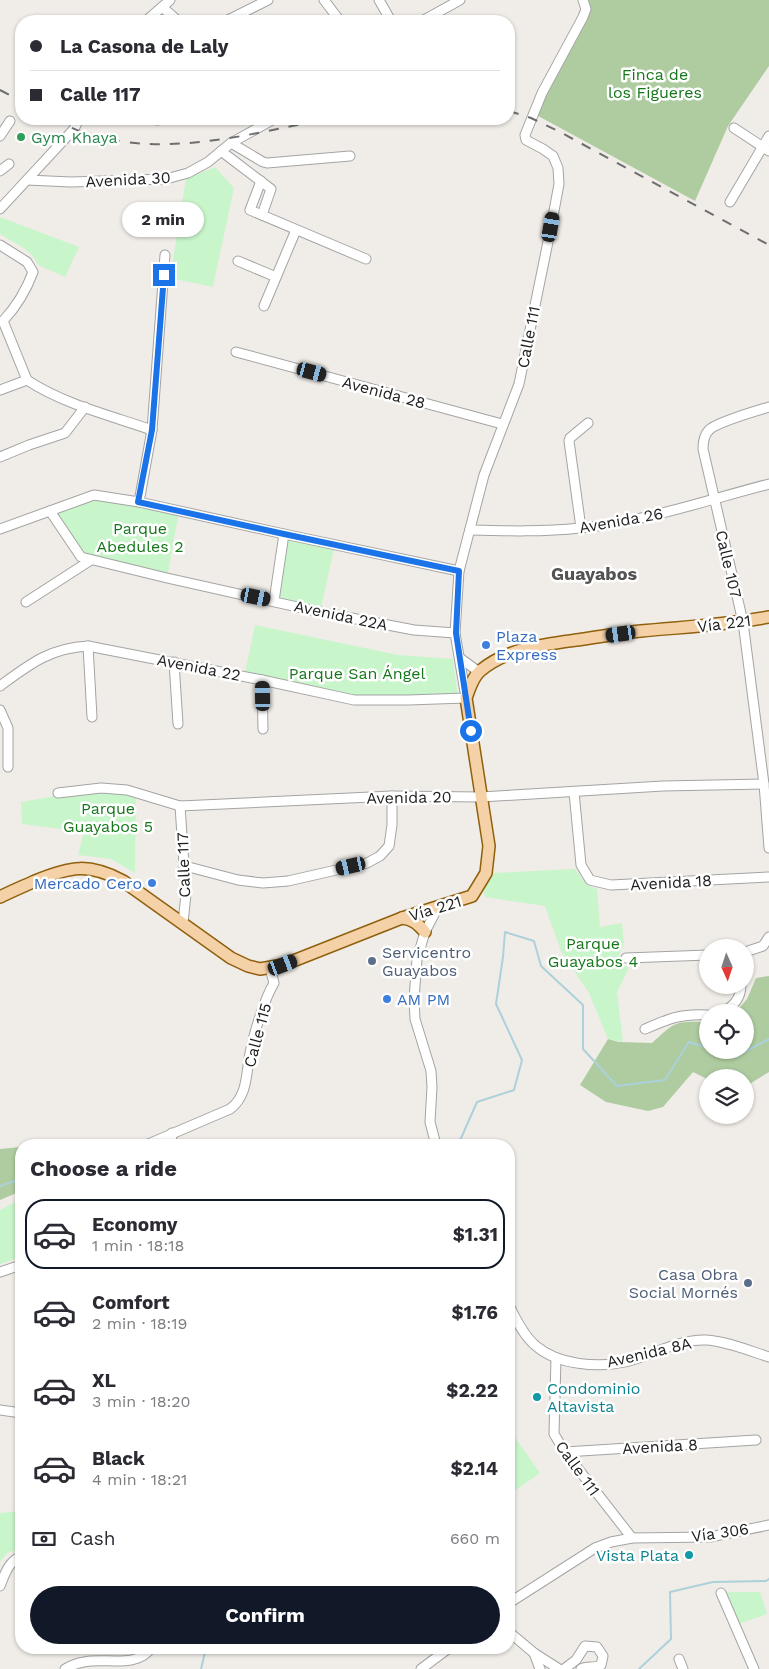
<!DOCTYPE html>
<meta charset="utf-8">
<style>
body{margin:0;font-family:"Work Sans",sans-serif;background:#f2f2f3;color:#2b2b33;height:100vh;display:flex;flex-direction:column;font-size:19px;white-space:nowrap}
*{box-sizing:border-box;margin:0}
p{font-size:16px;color:#7c7c81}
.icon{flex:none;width:28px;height:28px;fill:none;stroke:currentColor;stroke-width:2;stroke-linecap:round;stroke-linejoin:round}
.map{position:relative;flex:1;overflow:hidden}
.sheet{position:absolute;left:15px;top:1139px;width:500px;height:515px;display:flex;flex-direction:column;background:#fff;border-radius:20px;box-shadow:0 1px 4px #0004}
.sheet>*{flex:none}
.guide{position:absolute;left:15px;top:15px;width:500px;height:110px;border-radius:20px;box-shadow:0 1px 4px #0004;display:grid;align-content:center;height:110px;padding:0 15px;background:#fff}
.needle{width:32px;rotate:177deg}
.buttons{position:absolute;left:699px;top:939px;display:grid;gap:10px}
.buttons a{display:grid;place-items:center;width:55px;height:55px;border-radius:50%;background:#fff;box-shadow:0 1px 4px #0004;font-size:25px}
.end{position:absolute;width:22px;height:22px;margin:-11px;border:6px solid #1a73e8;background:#fff;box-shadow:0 0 0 2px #fff}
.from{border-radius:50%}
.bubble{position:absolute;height:35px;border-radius:18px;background:#fff;box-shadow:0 1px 4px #0004;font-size:16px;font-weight:700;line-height:35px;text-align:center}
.car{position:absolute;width:15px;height:30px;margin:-15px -8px;border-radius:6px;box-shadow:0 0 4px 1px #0007;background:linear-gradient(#222 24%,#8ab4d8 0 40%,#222 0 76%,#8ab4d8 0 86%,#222 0)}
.guide b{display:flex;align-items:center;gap:18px;height:48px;font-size:19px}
.guide b+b{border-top:1px solid #e1e1e2}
.guide i{width:12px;height:12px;background:#2b2b33}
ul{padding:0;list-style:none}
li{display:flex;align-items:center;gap:15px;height:70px;margin:0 10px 8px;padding:0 5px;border:2px solid transparent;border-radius:20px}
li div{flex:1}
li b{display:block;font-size:19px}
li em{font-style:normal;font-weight:700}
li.current{border-color:#111827}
li>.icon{width:45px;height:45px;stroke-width:1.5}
h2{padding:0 15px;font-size:22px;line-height:60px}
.pay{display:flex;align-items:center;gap:12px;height:55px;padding:0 15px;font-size:19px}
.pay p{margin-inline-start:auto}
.primary-button{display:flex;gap:10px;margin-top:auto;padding:10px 15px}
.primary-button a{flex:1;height:58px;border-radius:30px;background:#111827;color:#fff;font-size:20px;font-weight:700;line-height:58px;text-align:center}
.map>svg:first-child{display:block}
.forest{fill:#aecca0}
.park{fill:#c9f5cb}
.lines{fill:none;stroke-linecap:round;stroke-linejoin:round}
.stream{stroke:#acd1da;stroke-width:2}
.minor-casing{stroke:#a4a4a4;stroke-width:11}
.major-casing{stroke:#90600c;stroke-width:14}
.minor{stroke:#fff;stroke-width:9}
.major{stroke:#f5d1a8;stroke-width:11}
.rail{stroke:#6e6e6e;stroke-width:2;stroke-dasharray:10 10;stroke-linecap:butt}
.route{stroke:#1a73e8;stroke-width:6}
.leisure-dot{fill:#2e9e5b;stroke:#fff;stroke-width:2}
.shop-dot{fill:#3f7fe0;stroke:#fff;stroke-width:2}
.service-dot{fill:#5c6f8a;stroke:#fff;stroke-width:2}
.culture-dot{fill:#0f9aa8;stroke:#fff;stroke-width:2}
.labels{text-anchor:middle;stroke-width:5;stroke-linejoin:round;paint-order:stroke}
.park-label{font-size:16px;fill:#15771a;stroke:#fff}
.leisure-label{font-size:16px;fill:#27864d;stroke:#fff;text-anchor:start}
.street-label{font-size:16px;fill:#202020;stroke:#fff}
.shop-label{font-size:16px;fill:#366cbe;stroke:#fff;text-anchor:start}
.service-label{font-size:16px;fill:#4e5e75;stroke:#fff;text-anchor:start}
.culture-label{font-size:16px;fill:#0d838f;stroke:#fff;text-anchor:start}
.neighbourhood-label{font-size:18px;font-weight:bold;fill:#535353;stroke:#fff}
</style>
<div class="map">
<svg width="769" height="1669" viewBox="0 0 769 1669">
<rect width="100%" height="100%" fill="#f0ede8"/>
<g class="forest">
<path d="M583,0H769V66L728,126L695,201L529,111L585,7Z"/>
<path d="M769,976V1072L748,1085H745V1078H708L707,1079L693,1072L663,1107L648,1111L606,1102L580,1085L608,1039L619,1042L652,1043C676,1021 675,1021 707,1022L708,1050H745V1012H736L747,999L756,978Z"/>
<path d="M21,1147V1191L0,1200V1149Z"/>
</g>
<g class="park">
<path d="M215,167L234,188L213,287L170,278L186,179Z"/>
<path d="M0,217L79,247L65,277L38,265C32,249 13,243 0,234Z"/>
<path d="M94,495L179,511L167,578L81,557L50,511Z"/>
<path d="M284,534L335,545L320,612L274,601Z"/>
<path d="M255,625L398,655L453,659L458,698L354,700L245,672Z"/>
<path d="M103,788L136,794L135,873L111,859L78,855L84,832L22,824L21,802Z"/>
<path d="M575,869L586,884L597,889L600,927L622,923L624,944L619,955L622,964L629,968L617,992L623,1042L608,1039L589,993L561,951L545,906L485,897L482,886L492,873Z"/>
<path d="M21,1199V1257L0,1264V1210Z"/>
<path d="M509,1429L540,1473L509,1495Z"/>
<path d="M21,1511V1549L7,1553L0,1562V1513Z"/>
<path d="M727,1592H760L767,1614L739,1624Z"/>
</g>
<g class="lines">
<g class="stream">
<path d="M713,1050L735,1057L769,1039"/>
<path d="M458,1145L477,1102L514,1090L522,1060L496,1004L503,957L505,932L534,941L541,966L583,1005V1049L617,1086L665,1080L689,1042L708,1048"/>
<path d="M0,1186L21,1179"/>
<path d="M201,1669L206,1648"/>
<path d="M639,1669L671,1639L670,1592L713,1582L766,1581L769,1579"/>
</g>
<g class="minor-casing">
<g id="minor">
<path d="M324,0L340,21"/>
<path d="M379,0L391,21"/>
<path d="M162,7L178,21"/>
<path d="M146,21L170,0"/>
<path d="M226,21L268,0"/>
<path d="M422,21L460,0"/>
<path d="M152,119L158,120"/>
<path d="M198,119H199"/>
<path d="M734,128L769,151"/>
<path d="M0,136L10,121"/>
<path d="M231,143L263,162L267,163L350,156"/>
<path d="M221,151L271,189L262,215"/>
<path d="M0,171L9,164"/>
<path d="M27,180L71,182L166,179L188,173L208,162L231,143L274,119"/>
<path d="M261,181L250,210L366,259"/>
<path d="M730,202L769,136"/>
<path d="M0,209L74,129L79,119"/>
<path d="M0,245L27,262L33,272C26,291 17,306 3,321L27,380"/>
<path d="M238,261L276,277"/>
<path d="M264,306L296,230"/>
<path d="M236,352L502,424"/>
<path d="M27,380C63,404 112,416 152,430"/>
<path d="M0,390L27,380"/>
<path d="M769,407C756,411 717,422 709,430C704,435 703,442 703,449L743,622L764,784L769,848"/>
<path d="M0,457L29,445L65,433L85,407"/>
<path d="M139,502L152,430L165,255"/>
<path d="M50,511L81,557L167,578L320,612L414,630L455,633"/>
<path d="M581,528L569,441L570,438L588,423"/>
<path d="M0,529L94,495L139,502L284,534L459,571"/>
<path d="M470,530C507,531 543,532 580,528C644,522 707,500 769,484"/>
<path d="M274,601L284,534"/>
<path d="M26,602L91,560"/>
<path d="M88,646L92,717"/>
<path d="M460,658L479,672"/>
<path d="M174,662L178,724"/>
<path d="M262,680L263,729"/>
<path d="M0,686C30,664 50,648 88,646L262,680L354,700H408L466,698L455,633L459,571L484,475L519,384L551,227L559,184L558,168L553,156L543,149L526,140L525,135L542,93L583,17L586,9L583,0"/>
<path d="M0,710L8,728V767"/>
<path d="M574,792L581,865L590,880L611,885L769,877"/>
<path d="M58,793L101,788L127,790L180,806L392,796L481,797L663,786L764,784"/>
<path d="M180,806L186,894L183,923"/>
<path d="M185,866L238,880L263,883L288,881L367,863L380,856L389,846L392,825V796"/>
<path d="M745,952L763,946L769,937"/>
<path d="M626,958L708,955"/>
<path d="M721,1012C733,1008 741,998 741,985"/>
<path d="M645,1029C668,1019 681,1013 708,1015"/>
<path d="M146,1145L230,1109C248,1096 246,1073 250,1053C254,1033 264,1000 274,983L270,968"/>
<path d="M171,1145L172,1133"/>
<path d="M436,1145L430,1122L432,1087L431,1071L415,1019L414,999L417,959L425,932L438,907"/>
<path d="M0,1272L21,1265"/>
<path d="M509,1305C516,1320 524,1336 536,1346C558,1365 598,1368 625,1362C651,1356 678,1339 706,1340C726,1341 750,1351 769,1357"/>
<path d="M556,1358L554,1434L565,1452L632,1538"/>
<path d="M0,1410L21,1413"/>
<path d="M565,1452L756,1440"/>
<path d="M0,1586C5,1574 8,1562 21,1556"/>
<path d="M721,1593L754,1669"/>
<path d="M509,1603L595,1548L611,1542L632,1538L710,1537L769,1525"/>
<path d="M509,1632L534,1653L559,1669"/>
<path d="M534,1653L540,1669"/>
<path d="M679,1659L683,1669"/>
<path d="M65,1669C70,1666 77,1663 84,1662C104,1657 137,1669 151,1648"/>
<path d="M421,1669L449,1648"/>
<path d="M564,1669L576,1660L585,1646L597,1647L603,1656L601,1665C594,1669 587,1665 581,1669"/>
</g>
</g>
<g class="major-casing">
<g id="major">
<path d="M0,897C12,891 24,886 35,881C71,866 89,863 123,881L231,958L248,966L260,969L283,965L402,918L472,896L486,873L489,846L466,698C470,688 472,678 480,671C508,647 549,644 584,639C603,636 622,633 641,631C683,627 727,625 769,617"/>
<path d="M402,918C413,919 418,924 425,932"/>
</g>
</g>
<use href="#minor" class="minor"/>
<use href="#major" class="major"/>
<g class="rail">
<path d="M0,90L21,101"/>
<path d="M509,111L531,118L560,132L769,245"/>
<path d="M54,119C137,166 240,136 326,119"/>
</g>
</g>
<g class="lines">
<path class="route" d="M164,275L152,430L138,502L284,534L459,571L456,633L471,731"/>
</g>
<circle class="leisure-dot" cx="21" cy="137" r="5"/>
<g class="shop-dot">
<circle cx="486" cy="645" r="5"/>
<circle cx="152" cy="883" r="5"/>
<circle cx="387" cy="999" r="5"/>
</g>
<g class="service-dot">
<circle cx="372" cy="961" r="5"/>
<circle cx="748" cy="1283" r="5"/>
</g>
<g class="culture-dot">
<circle cx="537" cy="1397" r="5"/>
<circle cx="689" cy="1555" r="5"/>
</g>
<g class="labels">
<g class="park-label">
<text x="655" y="80">Finca de<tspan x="655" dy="18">los Figueres</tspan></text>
<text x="140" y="534">Parque<tspan x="140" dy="18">Abedules 2</tspan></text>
<text x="357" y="679">Parque San Ángel</text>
<text x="108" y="814">Parque<tspan x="108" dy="18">Guayabos 5</tspan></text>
<text x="593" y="949">Parque<tspan x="593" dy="18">Guayabos 4</tspan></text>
</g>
<g class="leisure-label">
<text x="31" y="143">Gym Khaya</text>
</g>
<g class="street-label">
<text transform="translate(128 179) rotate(-3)" y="6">Avenida 30</text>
<text transform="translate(528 337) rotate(-79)" y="6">Calle 111</text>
<text transform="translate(384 392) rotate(15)" y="6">Avenida 28</text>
<text transform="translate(621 520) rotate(-10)" y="6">Avenida 26</text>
<text transform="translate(729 564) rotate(77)" y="6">Calle 107</text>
<text transform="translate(341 615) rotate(12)" y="6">Avenida 22A</text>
<text transform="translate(724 623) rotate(-7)" y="6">Vía 221</text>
<text transform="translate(199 667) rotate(11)" y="6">Avenida 22</text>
<text transform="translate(409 797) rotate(-1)" y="6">Avenida 20</text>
<text transform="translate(183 865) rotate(-92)" y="6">Calle 117</text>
<text transform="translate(671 882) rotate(-3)" y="6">Avenida 18</text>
<text transform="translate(435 908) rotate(-17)" y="6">Vía 221</text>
<text transform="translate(257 1035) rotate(-75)" y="6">Calle 115</text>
<text transform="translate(649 1352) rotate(-13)" y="6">Avenida 8A</text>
<text transform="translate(660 1446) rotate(-3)" y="6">Avenida 8</text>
<text transform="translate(578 1468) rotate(54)" y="6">Calle 111</text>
<text transform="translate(720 1532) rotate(-8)" y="6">Vía 306</text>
</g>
<g class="shop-label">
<text x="496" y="642">Plaza<tspan x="496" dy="18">Express</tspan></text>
<text x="142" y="889" text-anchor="end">Mercado Cero</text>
<text x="397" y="1005">AM PM</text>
</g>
<g class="service-label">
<text x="382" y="958">Servicentro<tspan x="382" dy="18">Guayabos</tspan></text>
<text x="738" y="1280" text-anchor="end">Casa Obra<tspan x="738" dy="18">Social Mornés</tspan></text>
</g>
<g class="culture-label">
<text x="547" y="1394">Condominio<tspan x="547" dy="18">Altavista</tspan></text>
<text x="679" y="1561" text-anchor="end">Vista Plata</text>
</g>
<g class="neighbourhood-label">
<text x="594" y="580">Guayabos</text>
</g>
</g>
</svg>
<div class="buttons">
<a><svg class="needle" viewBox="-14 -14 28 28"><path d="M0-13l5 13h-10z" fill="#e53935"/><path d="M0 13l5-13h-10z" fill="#7c7c81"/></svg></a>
<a><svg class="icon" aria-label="locate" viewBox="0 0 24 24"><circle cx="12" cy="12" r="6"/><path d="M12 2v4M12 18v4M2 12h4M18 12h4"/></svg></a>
<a><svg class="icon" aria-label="layers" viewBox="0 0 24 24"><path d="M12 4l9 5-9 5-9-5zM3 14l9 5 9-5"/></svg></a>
</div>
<i class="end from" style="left:471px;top:731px"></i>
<i class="end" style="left:164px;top:275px"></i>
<div class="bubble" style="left:122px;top:202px;width:82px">2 min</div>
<i class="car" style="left:551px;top:227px;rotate:10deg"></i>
<i class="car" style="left:312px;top:372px;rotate:105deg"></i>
<i class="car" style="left:256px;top:597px;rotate:102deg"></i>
<i class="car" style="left:621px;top:634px;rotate:262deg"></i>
<i class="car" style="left:263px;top:696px;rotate:359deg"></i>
<i class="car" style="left:351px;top:866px;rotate:257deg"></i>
<i class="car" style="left:283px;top:965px;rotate:69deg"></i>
<div class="guide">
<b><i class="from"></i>La Casona de Laly</b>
<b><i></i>Calle 117</b>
</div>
<section class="sheet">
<h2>Choose a ride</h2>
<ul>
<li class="current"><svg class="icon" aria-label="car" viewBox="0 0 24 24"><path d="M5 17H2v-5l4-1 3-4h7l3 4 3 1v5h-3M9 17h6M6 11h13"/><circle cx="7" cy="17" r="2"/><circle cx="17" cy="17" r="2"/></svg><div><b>Economy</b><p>1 min · 18:18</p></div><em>$1.31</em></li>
<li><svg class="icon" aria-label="car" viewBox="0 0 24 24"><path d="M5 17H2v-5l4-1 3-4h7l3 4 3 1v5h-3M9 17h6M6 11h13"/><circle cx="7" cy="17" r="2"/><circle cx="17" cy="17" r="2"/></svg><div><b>Comfort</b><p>2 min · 18:19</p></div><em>$1.76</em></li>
<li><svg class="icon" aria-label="car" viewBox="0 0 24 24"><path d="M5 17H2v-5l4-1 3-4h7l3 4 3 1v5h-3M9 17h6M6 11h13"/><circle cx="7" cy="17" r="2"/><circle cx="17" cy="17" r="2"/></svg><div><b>XL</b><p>3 min · 18:20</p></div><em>$2.22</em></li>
<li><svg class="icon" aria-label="car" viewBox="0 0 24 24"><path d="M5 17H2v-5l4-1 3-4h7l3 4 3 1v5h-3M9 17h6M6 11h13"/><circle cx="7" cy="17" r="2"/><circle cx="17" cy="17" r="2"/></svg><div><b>Black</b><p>4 min · 18:21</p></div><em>$2.14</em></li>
</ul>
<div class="pay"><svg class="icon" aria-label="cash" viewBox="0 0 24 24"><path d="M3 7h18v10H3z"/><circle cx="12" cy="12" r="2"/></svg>Cash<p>660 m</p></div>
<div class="primary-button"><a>Confirm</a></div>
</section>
</div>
